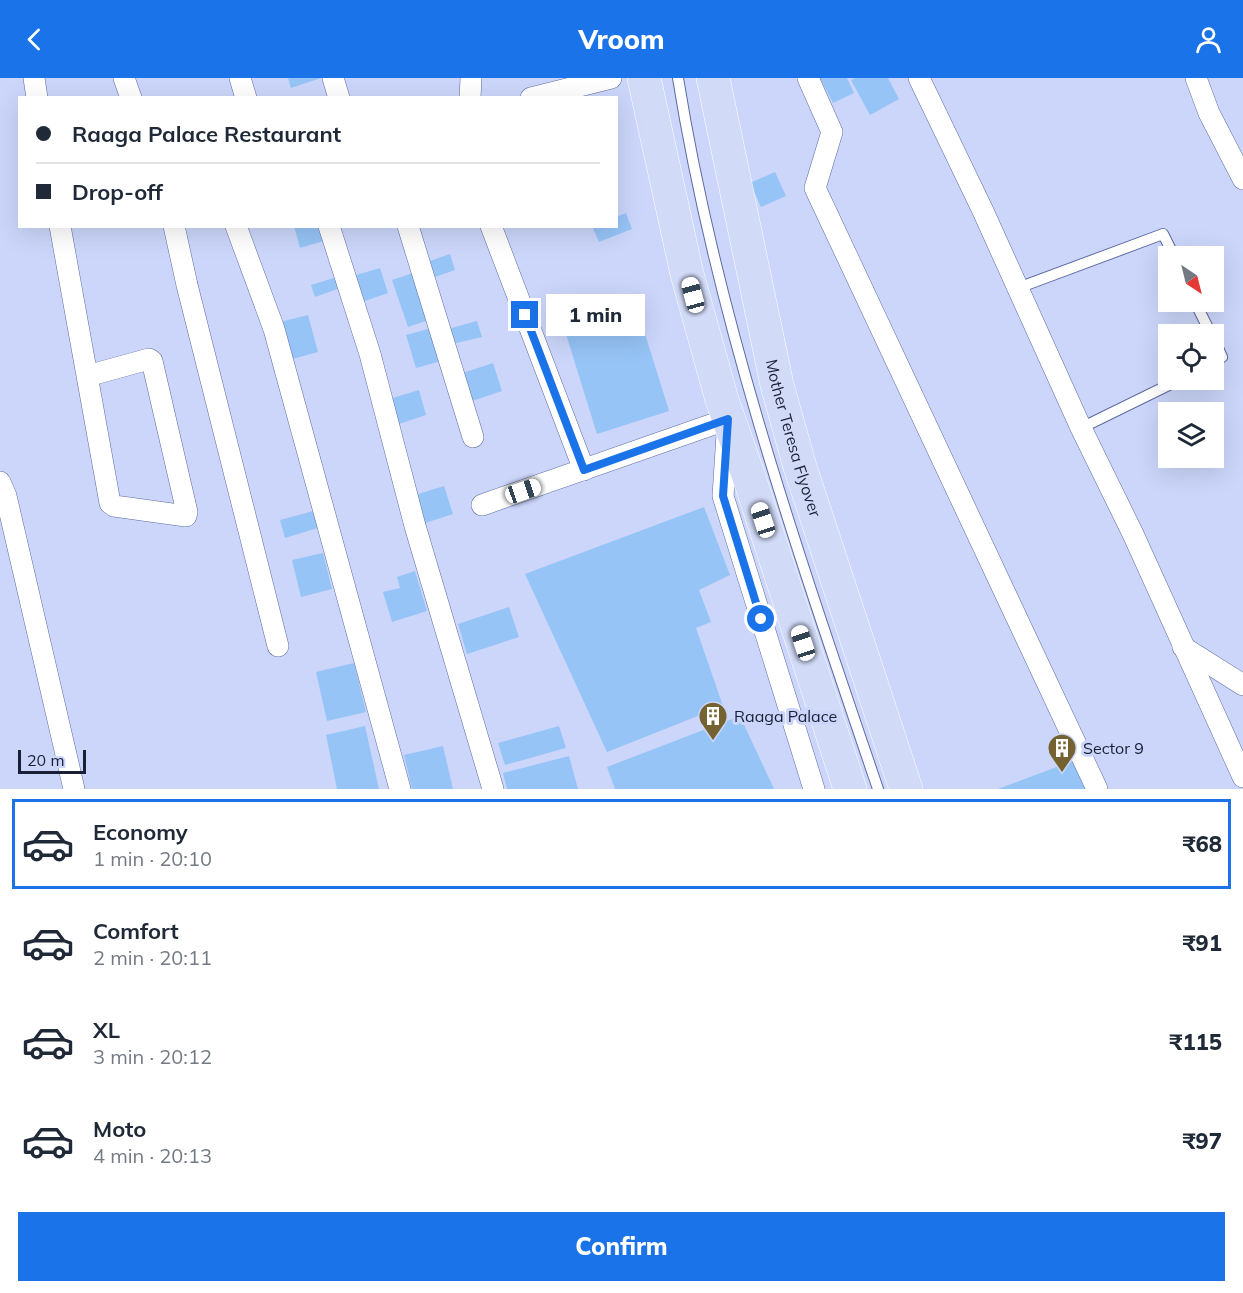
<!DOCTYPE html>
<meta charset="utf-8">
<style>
body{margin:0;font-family:Mulish,sans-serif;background:#f6f6f7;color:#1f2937;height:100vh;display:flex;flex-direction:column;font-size:22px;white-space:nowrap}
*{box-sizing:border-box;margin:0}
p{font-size:20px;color:#747a83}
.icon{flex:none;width:33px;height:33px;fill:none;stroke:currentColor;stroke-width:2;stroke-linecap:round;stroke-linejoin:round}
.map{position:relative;height:711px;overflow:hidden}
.sheet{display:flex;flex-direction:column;background:#fff;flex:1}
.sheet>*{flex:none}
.hud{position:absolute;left:18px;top:18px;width:600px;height:132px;border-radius:0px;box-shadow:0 6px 24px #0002;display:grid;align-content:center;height:132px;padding:0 18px;background:#fff}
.needle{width:39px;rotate:145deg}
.controls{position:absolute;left:1158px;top:168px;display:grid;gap:12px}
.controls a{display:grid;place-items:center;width:66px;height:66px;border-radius:0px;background:#fff;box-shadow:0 6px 24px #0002;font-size:30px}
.scale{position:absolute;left:18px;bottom:15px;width:68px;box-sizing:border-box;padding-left:6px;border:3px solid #191f35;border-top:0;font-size:16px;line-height:21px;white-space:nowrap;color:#191f35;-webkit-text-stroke:4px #cbd6fa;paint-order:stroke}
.end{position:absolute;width:27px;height:27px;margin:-14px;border:8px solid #1a73e8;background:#fff;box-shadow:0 0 0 3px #fff}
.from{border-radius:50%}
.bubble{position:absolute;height:42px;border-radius:0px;background:#fff;box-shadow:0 6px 24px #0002;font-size:20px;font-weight:800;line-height:42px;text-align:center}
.car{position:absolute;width:18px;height:36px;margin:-18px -9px;border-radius:8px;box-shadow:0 0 4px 2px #0007;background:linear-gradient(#fff 24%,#345 0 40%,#fff 0 76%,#345 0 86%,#fff 0)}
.hud b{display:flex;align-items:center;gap:21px;height:57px;font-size:22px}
.hud b+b{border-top:2px solid #e0e1e3}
.hud i{width:15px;height:15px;background:#1f2937}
ul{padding:10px 0 0;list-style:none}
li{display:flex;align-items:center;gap:18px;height:90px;margin:0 12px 9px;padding:0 6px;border:3px solid transparent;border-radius:0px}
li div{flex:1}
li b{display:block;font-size:22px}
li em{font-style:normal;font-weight:800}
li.on{border-color:#1a73e8}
li>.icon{width:54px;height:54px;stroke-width:1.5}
.button{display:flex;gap:12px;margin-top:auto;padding:12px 18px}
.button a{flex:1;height:69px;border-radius:0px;background:#1a73e8;color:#fff;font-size:24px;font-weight:800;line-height:69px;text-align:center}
header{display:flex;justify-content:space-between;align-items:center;height:78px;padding:0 18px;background:#1a73e8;color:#fff;font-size:27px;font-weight:800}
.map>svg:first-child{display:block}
.building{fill:#96c4f6}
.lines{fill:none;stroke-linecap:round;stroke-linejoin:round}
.service-casing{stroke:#5d6ca1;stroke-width:12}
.minor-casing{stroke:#5d6ca1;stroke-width:22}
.primary-casing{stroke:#fff;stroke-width:34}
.service{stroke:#fff;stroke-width:10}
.minor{stroke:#fff;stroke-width:21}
.primary{stroke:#d1daf7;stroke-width:33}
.route{stroke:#1a73e8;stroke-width:8}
.labels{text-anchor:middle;stroke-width:6;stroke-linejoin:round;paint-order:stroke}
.street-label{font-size:16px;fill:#191f35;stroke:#cbd6fa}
.poi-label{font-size:16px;fill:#191f35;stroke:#cbd6fa;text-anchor:start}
</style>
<header><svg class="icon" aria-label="back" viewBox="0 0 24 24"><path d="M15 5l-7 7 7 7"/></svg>Vroom<svg class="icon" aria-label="person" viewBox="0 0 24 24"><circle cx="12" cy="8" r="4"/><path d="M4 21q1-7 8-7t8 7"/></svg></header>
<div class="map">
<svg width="1243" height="711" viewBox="0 0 1243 711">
<rect width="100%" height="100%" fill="#cbd6fa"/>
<g class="building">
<path d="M288,0H321L291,10Z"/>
<path d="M820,0H847L854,15L833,25Z"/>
<path d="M855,0H888L899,21L870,37L851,2Z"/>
<path d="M775,94L786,118L761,129L750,105Z"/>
<path d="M626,135L632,151L599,164L592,148H616V139Z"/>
<path d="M294,148H322L327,162L300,170Z"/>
<path d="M450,176L455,192L435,199L430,183Z"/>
<path d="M380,190L388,215L362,224L353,198Z"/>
<path d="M416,194L432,241L408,249L392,202Z"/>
<path d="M337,199L340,210L315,219L311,207Z"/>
<path d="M633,217L669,333L597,356L561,240Z"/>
<path d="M308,237L318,274L289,282L280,244Z"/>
<path d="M477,243L482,259L452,266L448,251Z"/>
<path d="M435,249L445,282L416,290L406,257Z"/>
<path d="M493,285L502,313L472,323L463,295Z"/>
<path d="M419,312L426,337L396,347L389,321Z"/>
<path d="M444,408L453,436L422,446L412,418Z"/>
<path d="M704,429L730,497L699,512L711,544L696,550L723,628L607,674L525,496Z"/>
<path d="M317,432L321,449L285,460L280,442Z"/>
<path d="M323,475L332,511L301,519L292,482Z"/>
<path d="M415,493L427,533L392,544L383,514L400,510L397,499Z"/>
<path d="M509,529L519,559L467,576L458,546Z"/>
<path d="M354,585L366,634L327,643L316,594Z"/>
<path d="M740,638L774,711H615L607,689Z"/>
<path d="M365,648L379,711H337L326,657Z"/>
<path d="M559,648L566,670L505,687L498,665Z"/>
<path d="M443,668L453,711H412L404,677Z"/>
<path d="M569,678L578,711H507L503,695Z"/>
<path d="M1078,681L1093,711H998Z"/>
</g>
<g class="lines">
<g class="service-casing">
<g id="service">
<path d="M678,0C717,243 799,478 878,711"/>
<path d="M1018,210L1163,156L1174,178"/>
<path d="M1195,224L1211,256"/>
<path d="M1214,261L1222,279L1214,284"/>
<path d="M1081,350L1179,302"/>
</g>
</g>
<g class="minor-casing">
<g id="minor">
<path d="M34,0L37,20"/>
<path d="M124,0L131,20"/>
<path d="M240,0L246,20"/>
<path d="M333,0L339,20"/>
<path d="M808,0L832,54L815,110L1097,711"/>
<path d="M919,0L983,133L1081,350L1133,456L1243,699"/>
<path d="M1196,0L1209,35L1243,101"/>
<path d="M470,20L471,0"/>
<path d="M531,20L611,0"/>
<path d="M60,148L110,425L114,428L186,438L187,434L152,283L149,281L87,298"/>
<path d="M174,148L187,207L278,568"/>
<path d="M236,148L274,251L400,711"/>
<path d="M329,148L370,276L415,448L493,711"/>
<path d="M408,148L473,359"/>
<path d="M491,148L584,392"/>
<path d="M0,404L6,418L74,711"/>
<path d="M482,427L728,341L723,418L814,711"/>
<path d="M1183,569L1243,607"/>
</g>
</g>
<g class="primary-casing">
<g id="primary">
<path d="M644,0L687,196L722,322L750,402L850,711"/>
<path id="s1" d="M713,0L777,307L800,389L906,711"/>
</g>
</g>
<use href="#service" class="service"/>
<use href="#minor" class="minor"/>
<use href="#primary" class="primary"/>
</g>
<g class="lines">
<path class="route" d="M525,237L584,392L728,341L723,418L761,541"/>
</g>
<defs>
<g id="building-pin" transform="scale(1.5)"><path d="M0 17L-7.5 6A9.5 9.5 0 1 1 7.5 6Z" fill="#746331" stroke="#cbd6fa"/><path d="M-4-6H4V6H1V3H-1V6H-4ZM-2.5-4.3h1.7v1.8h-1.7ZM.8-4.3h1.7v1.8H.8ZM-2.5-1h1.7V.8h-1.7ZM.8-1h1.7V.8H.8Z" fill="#fff"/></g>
</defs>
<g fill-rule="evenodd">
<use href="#building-pin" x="713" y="638"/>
<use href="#building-pin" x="1062" y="670"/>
</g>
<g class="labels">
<g class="street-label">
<text dy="6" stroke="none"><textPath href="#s1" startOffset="369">Mother Teresa Flyover</textPath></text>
</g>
<g class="poi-label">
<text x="734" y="644">Raaga Palace</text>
<text x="1083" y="676">Sector 9</text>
</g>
</g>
</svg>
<div class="controls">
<a><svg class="needle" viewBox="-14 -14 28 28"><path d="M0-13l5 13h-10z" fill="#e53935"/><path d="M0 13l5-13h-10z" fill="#747a83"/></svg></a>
<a><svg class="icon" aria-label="locate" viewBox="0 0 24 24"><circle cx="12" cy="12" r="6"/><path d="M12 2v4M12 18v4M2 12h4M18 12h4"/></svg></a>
<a><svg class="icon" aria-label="layers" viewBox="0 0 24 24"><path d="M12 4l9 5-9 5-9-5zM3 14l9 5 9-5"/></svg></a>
</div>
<div class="scale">20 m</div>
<i class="end from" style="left:761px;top:541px"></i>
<i class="end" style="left:525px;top:237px"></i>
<div class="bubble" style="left:546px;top:216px;width:99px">1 min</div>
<i class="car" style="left:693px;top:217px;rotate:345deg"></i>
<i class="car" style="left:523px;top:413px;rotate:71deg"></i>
<i class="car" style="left:763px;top:442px;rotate:342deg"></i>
<i class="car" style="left:803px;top:565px;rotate:342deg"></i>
<div class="hud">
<b><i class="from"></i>Raaga Palace Restaurant</b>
<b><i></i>Drop-off</b>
</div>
</div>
<section class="sheet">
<ul>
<li class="on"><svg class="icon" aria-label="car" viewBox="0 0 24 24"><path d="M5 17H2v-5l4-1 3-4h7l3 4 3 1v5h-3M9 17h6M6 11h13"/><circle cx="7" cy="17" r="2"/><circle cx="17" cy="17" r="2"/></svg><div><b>Economy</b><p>1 min · 20:10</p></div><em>₹68</em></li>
<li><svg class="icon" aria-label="car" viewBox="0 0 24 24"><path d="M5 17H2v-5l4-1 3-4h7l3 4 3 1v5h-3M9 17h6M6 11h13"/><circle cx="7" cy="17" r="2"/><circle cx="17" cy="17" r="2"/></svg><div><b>Comfort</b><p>2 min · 20:11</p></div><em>₹91</em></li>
<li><svg class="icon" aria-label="car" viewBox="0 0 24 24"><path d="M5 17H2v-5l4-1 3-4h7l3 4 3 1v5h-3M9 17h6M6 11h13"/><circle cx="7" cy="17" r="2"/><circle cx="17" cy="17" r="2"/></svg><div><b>XL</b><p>3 min · 20:12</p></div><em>₹115</em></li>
<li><svg class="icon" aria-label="car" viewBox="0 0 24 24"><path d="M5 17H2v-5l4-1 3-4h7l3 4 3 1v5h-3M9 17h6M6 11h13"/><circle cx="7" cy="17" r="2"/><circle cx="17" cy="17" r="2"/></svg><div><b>Moto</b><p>4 min · 20:13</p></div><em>₹97</em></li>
</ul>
<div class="button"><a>Confirm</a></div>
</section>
